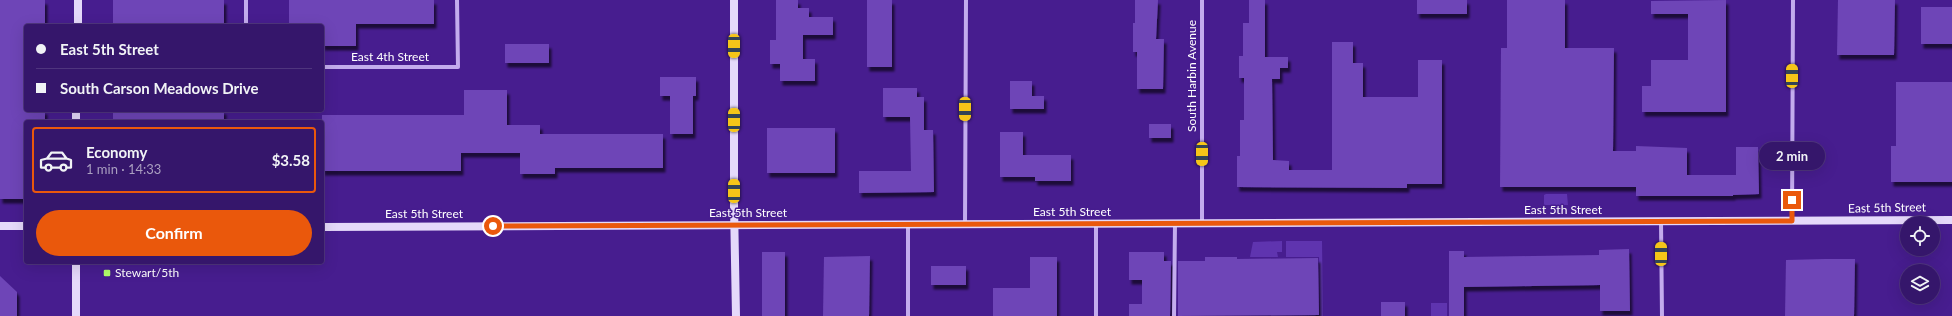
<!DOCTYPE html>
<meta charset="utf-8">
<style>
body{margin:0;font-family:Lato,sans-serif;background:#402373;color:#f1f3f6;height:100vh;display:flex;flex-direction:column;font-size:15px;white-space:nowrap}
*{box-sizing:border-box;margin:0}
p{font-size:13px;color:#aa9fc1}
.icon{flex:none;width:22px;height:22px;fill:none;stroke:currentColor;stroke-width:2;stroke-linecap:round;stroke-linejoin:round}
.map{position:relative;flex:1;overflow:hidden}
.side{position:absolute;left:24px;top:120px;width:300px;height:144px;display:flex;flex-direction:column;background:#35166b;border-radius:4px;box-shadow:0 4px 16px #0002,0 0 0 1px #4f357e}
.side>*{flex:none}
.banner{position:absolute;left:24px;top:24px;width:300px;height:88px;border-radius:4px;box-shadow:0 4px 16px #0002,0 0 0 1px #4f357e;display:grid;align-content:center;height:88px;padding:0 12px;background:#35166b}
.tools{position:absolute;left:1900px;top:216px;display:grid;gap:8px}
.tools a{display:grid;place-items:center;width:40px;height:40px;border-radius:50%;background:#35166b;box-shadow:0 4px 16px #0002,0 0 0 1px #4f357e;font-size:20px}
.end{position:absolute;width:18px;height:18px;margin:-9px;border:5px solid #ea580c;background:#fff;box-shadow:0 0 0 2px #fff}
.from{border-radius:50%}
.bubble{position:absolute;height:28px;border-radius:14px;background:#35166b;box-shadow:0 4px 16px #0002,0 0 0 1px #4f357e;font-size:13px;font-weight:700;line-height:28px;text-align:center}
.car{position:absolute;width:12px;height:24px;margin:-12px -6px;border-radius:5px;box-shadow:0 0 3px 1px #0007;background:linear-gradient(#f5c518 24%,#345 0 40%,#f5c518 0 76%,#345 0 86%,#f5c518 0)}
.banner b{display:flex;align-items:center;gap:14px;height:38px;font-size:15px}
.banner b+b{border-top:1px solid #4f357e}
.banner i{width:10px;height:10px;background:#f1f3f6}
ul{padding:7px 0 0;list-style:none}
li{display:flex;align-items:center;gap:12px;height:66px;margin:0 8px 6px;padding:0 4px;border:2px solid transparent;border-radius:4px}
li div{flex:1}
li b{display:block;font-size:15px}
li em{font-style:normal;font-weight:700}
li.active{border-color:#ea580c}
li>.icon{width:36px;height:36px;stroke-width:1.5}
.action{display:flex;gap:8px;margin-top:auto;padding:8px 12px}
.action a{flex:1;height:46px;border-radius:24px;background:#ea580c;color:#fff;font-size:16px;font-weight:700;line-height:46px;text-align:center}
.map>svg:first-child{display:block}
.green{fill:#5f34af}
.building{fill:#6e45b7;filter:url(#shadow)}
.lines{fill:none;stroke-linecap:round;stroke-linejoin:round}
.street{stroke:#c3aced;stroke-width:4}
.secondary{stroke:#e5d9fa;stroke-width:8}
.route{stroke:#ea580c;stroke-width:5}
.poi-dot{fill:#b2fd6b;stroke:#471d8f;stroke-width:1.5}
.labels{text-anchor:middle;stroke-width:3;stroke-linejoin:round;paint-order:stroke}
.street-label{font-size:12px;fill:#fff;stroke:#471d8f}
.poi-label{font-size:12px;fill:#fff;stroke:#471d8f;text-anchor:start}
</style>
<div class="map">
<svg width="1952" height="316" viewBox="0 0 1952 316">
<defs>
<filter id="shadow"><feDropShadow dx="2.5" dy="4.5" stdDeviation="1" flood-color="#0009"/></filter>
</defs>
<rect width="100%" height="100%" fill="#471d8f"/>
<g class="green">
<path d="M1546,194H1567L1568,205H1544V195Z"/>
<path d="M1282,241V252H1277L1278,257H1250L1253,242Z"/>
<path d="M1286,241H1322L1323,316H1320L1319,257H1286Z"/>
<rect x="1431" y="303" width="16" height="13"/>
</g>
<g class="building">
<path d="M0,0H45V26H26V110H45V122H26V199H0Z"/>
<rect x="113" y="0" width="111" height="26"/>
<path d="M289,0H434V24H356V46H322V26H289Z"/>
<path d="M776,0H798V8H809V17H833V35H803V59H815V81H780V64H770V40H776Z"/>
<rect x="867" y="0" width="25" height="67"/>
<path d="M1135,0H1158L1156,39H1164L1163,89H1137V52H1133V23H1135Z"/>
<path d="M1249,0H1265V57H1288V68H1280V79H1272L1273,160L1289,161V170H1332V42H1353V63H1363V97H1418V60H1442V184H1407V188L1237,187V156H1240V120H1244V78H1239V56H1243V23H1249Z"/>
<rect x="1417" y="0" width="50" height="14"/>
<path d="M1507,0H1565V48H1614L1613,151H1636V146L1687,148V175H1736V147H1758L1759,194L1733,195V196H1636V187H1500L1501,48H1507Z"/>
<path d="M1726,0V112H1642V86H1651V60H1688V14H1651V1Z"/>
<path d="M1838,0H1895L1894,55H1837Z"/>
<rect x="1921" y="7" width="31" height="37"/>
<rect x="505" y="44" width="44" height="19"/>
<path d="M660,77H696V96H693V134H670V96H660Z"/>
<path d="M1010,81H1032V96H1044V109H1010Z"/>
<path d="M1896,82H1952V182H1891V146H1896Z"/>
<path d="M883,88H917V97H924V130H933L934,192L859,193V171H911L910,117H883Z"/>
<path d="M464,90H507V125H540V134H663V168H555V174H520V153H461V171H322V115H464Z"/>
<rect x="113" y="110" width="111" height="12"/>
<rect x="1149" y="124" width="22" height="14"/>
<rect x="767" y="128" width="68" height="45"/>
<path d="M1000,132H1023V155H1071V181H1035V177H1000Z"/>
<path d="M1629,249L1630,311H1600V285L1464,287V316H1449V251H1464V257L1599,255V250Z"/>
<rect x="762" y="252" width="23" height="64"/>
<path d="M1129,252H1164V261H1171L1170,316H1129V304H1142V280H1129Z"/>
<path d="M870,256L869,316H823L824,257Z"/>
<path d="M1030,257H1057V316H993V288H1030Z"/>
<path d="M1205,257H1237V259L1318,258L1319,315L1178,316V261H1205Z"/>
<path d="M1825,259H1855L1854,316H1785L1786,260Z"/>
<rect x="931" y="266" width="35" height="19"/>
<path d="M0,276L17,292V316H0Z"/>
<rect x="1381" y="302" width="24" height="14"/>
</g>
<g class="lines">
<g class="street">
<path d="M246,26V0"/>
<path d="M322,67H458L457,0"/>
<path d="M1661,221L1662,316"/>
<path d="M1792,221L1793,0"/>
<path d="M965,224L966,0"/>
<path d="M1202,224V0"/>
<path d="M908,225V316"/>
<path d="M1096,316V224"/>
<path d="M1174,316L1175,224"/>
</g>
<g class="secondary">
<path d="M734,0V205L736,316"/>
<path d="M78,26V0"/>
<path d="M76,110V122"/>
<path d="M0,226H26"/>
<path d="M322,227L1952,220"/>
<path d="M76,316V262"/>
</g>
</g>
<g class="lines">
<path class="route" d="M493,226L1792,221V200"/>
</g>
<rect class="poi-dot" x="103" y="269" width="8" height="8" rx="2"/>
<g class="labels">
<g class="street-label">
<text x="390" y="61">East 4th Street</text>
<text transform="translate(1192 76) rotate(-90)" y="4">South Harbin Avenue</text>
<text transform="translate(1887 208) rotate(-1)" y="4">East 5th Street</text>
<text x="1563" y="214">East 5th Street</text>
<text x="1072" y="216">East 5th Street</text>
<text x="748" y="217">East 5th Street</text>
<text x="424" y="218">East 5th Street</text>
</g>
<g class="poi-label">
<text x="115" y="277">Stewart/5th</text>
</g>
</g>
</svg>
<div class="tools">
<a><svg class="icon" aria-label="locate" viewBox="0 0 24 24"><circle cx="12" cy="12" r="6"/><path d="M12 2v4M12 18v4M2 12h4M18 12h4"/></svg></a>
<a><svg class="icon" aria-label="layers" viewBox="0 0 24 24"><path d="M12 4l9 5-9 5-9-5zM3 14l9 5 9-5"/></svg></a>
</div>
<i class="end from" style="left:493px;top:226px"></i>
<i class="end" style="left:1792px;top:200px"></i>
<div class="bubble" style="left:1759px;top:142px;width:66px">2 min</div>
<i class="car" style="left:734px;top:46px;rotate:180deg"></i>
<i class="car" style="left:1792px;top:76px;rotate:0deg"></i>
<i class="car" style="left:965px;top:109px;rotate:180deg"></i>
<i class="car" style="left:734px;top:120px;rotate:0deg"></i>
<i class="car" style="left:1202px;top:154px;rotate:180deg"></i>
<i class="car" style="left:734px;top:191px;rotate:0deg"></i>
<i class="car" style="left:1661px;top:254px;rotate:0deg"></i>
<div class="banner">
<b><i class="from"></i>East 5th Street</b>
<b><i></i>South Carson Meadows Drive</b>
</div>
<section class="side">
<ul>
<li class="active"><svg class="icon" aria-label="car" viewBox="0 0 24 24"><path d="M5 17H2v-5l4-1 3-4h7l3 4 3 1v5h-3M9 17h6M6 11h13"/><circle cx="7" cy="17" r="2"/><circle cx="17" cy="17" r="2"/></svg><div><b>Economy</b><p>1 min · 14:33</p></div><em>$3.58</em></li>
</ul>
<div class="action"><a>Confirm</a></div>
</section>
</div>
